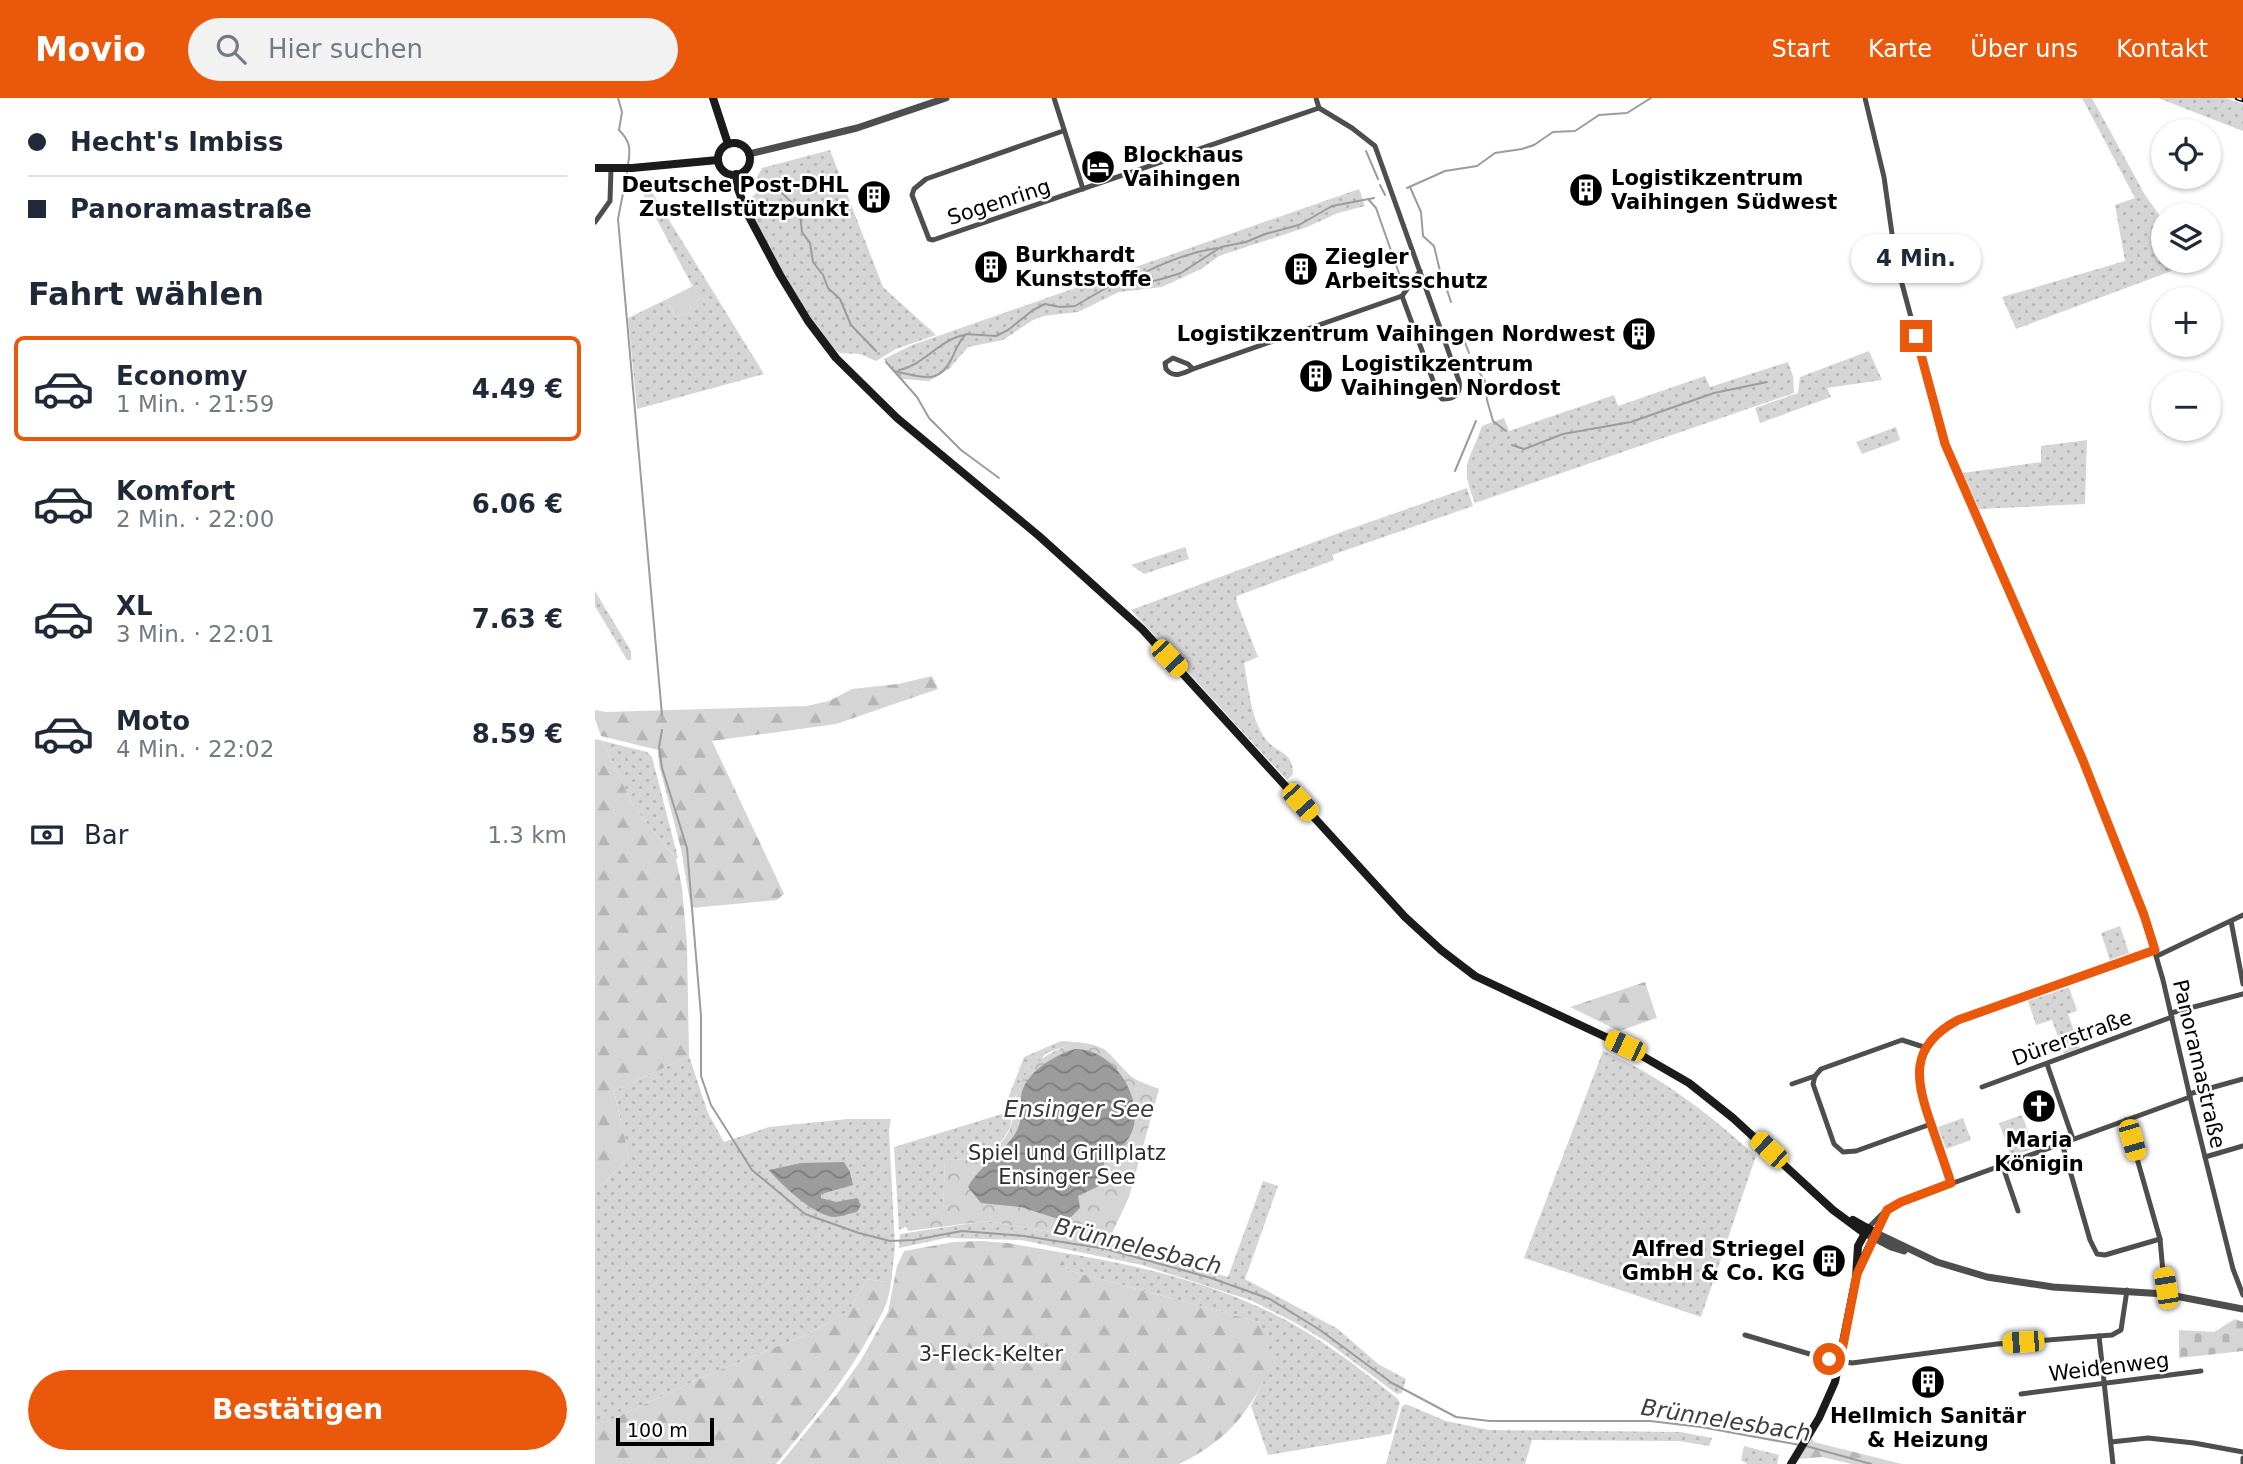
<!DOCTYPE html>
<html lang="de">
<meta charset="utf-8">
<style>
body{margin:0;font-family:"DejaVu Sans",sans-serif;background:#f2f2f3;color:#1f2937;height:100vh;display:flex;flex-direction:column;font-size:26px;white-space:nowrap}
*{box-sizing:border-box;margin:0}
p{font-size:23px;color:#747a83}
.icon{flex:none;width:38px;height:38px;fill:none;stroke:currentColor;stroke-width:2;stroke-linecap:round;stroke-linejoin:round}
.map{position:relative;flex:1;overflow:hidden}
.details{display:flex;flex-direction:column;background:#fff;width:595px}
.details>*{flex:none}
.guide{display:grid;align-content:center;height:154px;padding:0 28px;background:#fff}
.buttons{position:absolute;left:1556px;top:21px;display:grid;gap:14px}
.buttons a{display:grid;place-items:center;width:70px;height:70px;border-radius:50%;background:#fff;box-shadow:0 2px 5px #0004;font-size:35px}
.scale{position:absolute;left:21px;bottom:18px;width:98px;box-sizing:border-box;padding-left:7px;border:4px solid #000;border-top:0;font-size:19px;line-height:24px;white-space:nowrap;color:#000;-webkit-text-stroke:5px #fff;paint-order:stroke}
.end{position:absolute;width:32px;height:32px;margin:-16px;border:9px solid #ea580c;background:#fff;box-shadow:0 0 0 4px #fff}
.from{border-radius:50%}
.bubble{position:absolute;height:49px;border-radius:24px;background:#fff;box-shadow:0 2px 5px #0004;font-size:23px;font-weight:600;line-height:49px;text-align:center}
.car{position:absolute;width:21px;height:42px;margin:-21px -10px;border-radius:9px;box-shadow:0 0 5px 2px #0007;background:linear-gradient(#f5c518 24%,#345 0 40%,#f5c518 0 76%,#345 0 86%,#f5c518 0)}
.guide b{display:flex;align-items:center;gap:24px;height:66px;font-size:26px}
.guide b+b{border-top:2px solid #e0e1e3}
.guide i{width:18px;height:18px;background:#1f2937}
ul{padding:0;list-style:none}
li{display:flex;align-items:center;gap:21px;height:105px;margin:0 14px 10px;padding:0 14px;border:4px solid transparent;border-radius:10px}
li div{flex:1}
li b{display:block;font-size:26px}
li em{font-style:normal;font-weight:600}
li.selected{border-color:#ea580c}
li>.icon{width:63px;height:63px;stroke-width:1.5}
h2{padding:0 28px;font-size:32px;line-height:84px}
.pay{display:flex;align-items:center;gap:18px;height:77px;padding:0 28px;font-size:26px}
.pay p{margin-inline-start:auto}
.cta{display:flex;gap:14px;margin-top:auto;padding:14px 28px}
.cta a{flex:1;height:80px;border-radius:42px;background:#ea580c;color:#fff;font-size:28px;font-weight:600;line-height:80px;text-align:center}
header{display:flex;align-items:center;gap:42px;box-sizing:border-box;height:98px;padding:0 35px;background:#ea580c;color:#fff}
header strong{font-size:33px}
nav{display:flex;gap:38px;margin-inline-start:auto;font-size:24px}
.search{width:490px;height:63px;background:#f2f2f3;display:flex;align-items:center;gap:18px;box-sizing:border-box;padding:0 24px;border-radius:38px;color:#747a83;font-size:26px}
main{display:flex;flex:1;min-height:0}
.map>svg:first-child{display:block}
.grass{fill:url(#grass-dots)}
.forest{fill:url(#forest-firs)}
.cemetery{fill:url(#cemetery-stones)}
.park{fill:url(#park-crowns)}
.pitch{fill:#d5d5d5}
.water{fill:url(#water-waves)}
.lines{fill:none;stroke-linecap:round;stroke-linejoin:round}
.stream{stroke:#9c9c9c;stroke-width:2}
.minor{stroke:#4e4e4e;stroke-width:5}
.tertiary{stroke:#4e4e4e;stroke-width:7}
.secondary{stroke:#1b1b1b;stroke-width:8}
.rail-casing{stroke:#000;stroke-width:4.5}
.rail{stroke:#fff;stroke-width:2;stroke-dasharray:5;stroke-linecap:butt}
.route{stroke:#ea580c;stroke-width:9}
.labels{text-anchor:middle;stroke-width:5;stroke-linejoin:round;paint-order:stroke}
.poi-label{font-size:21px;font-weight:bold;fill:#000;stroke:#fff;text-anchor:start}
.street-label{font-size:21px;fill:#000;stroke:#fff}
.park-label{font-size:21px;fill:#2c2c2c;stroke:#fff}
.water-label{font-size:23px;font-style:italic;fill:#3d3d3d;stroke:#fff}
</style>
<header>
<strong>Movio</strong>
<div class="search"><svg class="icon" aria-label="search" viewBox="0 0 24 24"><circle cx="10" cy="10" r="6"/><path d="M15 15l6 6"/></svg>Hier suchen</div>
<nav><a>Start</a><a>Karte</a><a>Über uns</a><a>Kontakt</a></nav>
</header>
<main>
<section class="details">
<div class="guide">
<b><i class="from"></i>Hecht's Imbiss</b>
<b><i></i>Panoramastraße</b>
</div>
<h2>Fahrt wählen</h2>
<ul>
<li class="selected"><svg class="icon" aria-label="car" viewBox="0 0 24 24"><path d="M5 17H2v-5l4-1 3-4h7l3 4 3 1v5h-3M9 17h6M6 11h13"/><circle cx="7" cy="17" r="2"/><circle cx="17" cy="17" r="2"/></svg><div><b>Economy</b><p>1 Min. · 21:59</p></div><em>4.49 €</em></li>
<li><svg class="icon" aria-label="car" viewBox="0 0 24 24"><path d="M5 17H2v-5l4-1 3-4h7l3 4 3 1v5h-3M9 17h6M6 11h13"/><circle cx="7" cy="17" r="2"/><circle cx="17" cy="17" r="2"/></svg><div><b>Komfort</b><p>2 Min. · 22:00</p></div><em>6.06 €</em></li>
<li><svg class="icon" aria-label="car" viewBox="0 0 24 24"><path d="M5 17H2v-5l4-1 3-4h7l3 4 3 1v5h-3M9 17h6M6 11h13"/><circle cx="7" cy="17" r="2"/><circle cx="17" cy="17" r="2"/></svg><div><b>XL</b><p>3 Min. · 22:01</p></div><em>7.63 €</em></li>
<li><svg class="icon" aria-label="car" viewBox="0 0 24 24"><path d="M5 17H2v-5l4-1 3-4h7l3 4 3 1v5h-3M9 17h6M6 11h13"/><circle cx="7" cy="17" r="2"/><circle cx="17" cy="17" r="2"/></svg><div><b>Moto</b><p>4 Min. · 22:02</p></div><em>8.59 €</em></li>
</ul>
<div class="pay"><svg class="icon" aria-label="cash" viewBox="0 0 24 24"><path d="M3 7h18v10H3z"/><circle cx="12" cy="12" r="2"/></svg>Bar<p>1.3 km</p></div>
<div class="cta"><a>Bestätigen</a></div>
</section>
<div class="map">
<svg width="1648" height="1366" viewBox="0 0 1648 1366">
<defs>
<pattern id="grass-dots" width="8" height="8" patternUnits="userSpaceOnUse" patternTransform="scale(1.75)"><rect width="8" height="8" fill="#d5d5d5"/><path d="M2 2h.1M6 6h.1" fill="none" stroke="#b5b5b5" stroke-width="1.8" stroke-linecap="round"/></pattern>
<pattern id="forest-firs" width="22" height="20" patternUnits="userSpaceOnUse" patternTransform="scale(1.75)"><rect width="22" height="20" fill="#d5d5d5"/><path d="M5 1l3.5 6h-7zM16 11l3.5 6h-7z" fill="#b5b5b5"/></pattern>
<pattern id="cemetery-stones" width="16" height="16" patternUnits="userSpaceOnUse" patternTransform="scale(1.75)"><rect width="16" height="16" fill="#d5d5d5"/><path d="M2 7V4a2 2 0 0 1 4 0v3zM10 15v-3a2 2 0 0 1 4 0v3z" fill="#b5b5b5"/></pattern>
<pattern id="park-crowns" width="20" height="18" patternUnits="userSpaceOnUse" patternTransform="scale(1.75)"><rect width="20" height="18" fill="#d5d5d5"/><path d="M2 6a3 3 0 1 1 6 0M12 15a3 3 0 1 1 6 0" fill="none" stroke="#b5b5b5"/></pattern>
<pattern id="water-waves" width="16" height="10" patternUnits="userSpaceOnUse" patternTransform="scale(1.75)"><rect width="16" height="10" fill="#9c9c9c"/><path d="M0 5q4-4 8 0t8 0" fill="none" stroke="#7d7d7d"/></pattern>
</defs>
<rect width="100%" height="100%" fill="#fff"/>
<g class="grass">
<path d="M1487,0H1497L1550,97L1568,122V163H1597L1598,165L1421,231L1407,199L1530,163L1520,107L1540,100Z"/>
<path d="M1563,0H1630L1648,6V33Z"/>
<path d="M235,52L288,189L341,237L301,251L281,263L265,256L246,255L239,252L215,221L200,199L156,116L155,101L162,94V79L167,70Z"/>
<path d="M50,83L169,276L42,311L33,220L72,201L81,220L108,208L43,86Z"/>
<path d="M764,91L770,108L743,115L712,129L624,158L608,170L567,189L524,194L483,214L449,218L438,222L408,242L373,249L354,271L334,283L307,281L289,261L317,247Z"/>
<path d="M1274,253L1287,282L1232,290L1236,299L1165,325L1160,310L1203,295L1205,279Z"/>
<path d="M1193,264L1198,278L1199,295L880,405C864,365 874,366 887,328L909,320L914,333L1019,297L1023,308L1110,278L1115,289Z"/>
<path d="M1301,329L1305,342L1267,356L1261,344Z"/>
<path d="M1492,342L1490,406L1384,411L1368,375L1446,364V348Z"/>
<path d="M872,390L878,408L737,457L739,462L642,498L641,502L663,559L649,565C654,591 655,616 669,639C680,656 698,651 698,676L692,682L536,512L752,432Z"/>
<path d="M590,449L594,461L549,476L536,467Z"/>
<path d="M0,493L36,553V562H32L0,508Z"/>
<path d="M8,643L52,654L57,659L83,760L81,761L38,708Z"/>
<path d="M1525,828L1534,855L1515,862L1506,835Z"/>
<path d="M1474,889L1482,913L1473,916L1485,950L1469,956L1457,922L1441,927L1433,903Z"/>
<path d="M466,943L480,944L450,956L420,999L415,1030L403,1048L386,1065L377,1061L350,1062L348,1111L304,1132L299,1049L407,1016L429,959Z"/>
<path d="M1008,953C1065,977 1115,1017 1161,1058L1106,1219L929,1160Z"/>
<path d="M94,958L113,1015L129,1044L174,1029L253,1021H296L294,1033L300,1149L296,1185L272,1181L253,1214L208,1238L115,1276L11,1324L0,1326V1094L34,1059L19,993Z"/>
<path d="M1427,1017L1439,1050L1416,1059L1404,1025Z"/>
<path d="M1368,1020L1376,1042L1351,1051L1343,1029Z"/>
<path d="M668,1083L683,1088L650,1181L743,1231L783,1266L811,1281L807,1295L802,1296L732,1244L699,1224L655,1202L547,1167L426,1142L351,1140L304,1150L305,1136L392,1123L513,1144L633,1179Z"/>
<path d="M464,1154C537,1166 612,1183 679,1216C724,1238 764,1270 803,1301L805,1305L796,1336L673,1357L656,1308L677,1266L664,1224L472,1172Z"/>
<path d="M811,1306L851,1323L894,1332L1086,1334L1117,1340L1114,1348L1084,1343L937,1342L930,1366H791L807,1308Z"/>
<path d="M1149,1348L1184,1357L1182,1366H1152L1146,1362Z"/>
</g>
<g class="forest">
<path d="M337,578L343,591L241,626L117,643L189,796L182,802L96,810L86,751L64,667L63,652L6,638L0,621V612L11,614L212,608L234,603L257,591L303,586Z"/>
<path d="M0,641L8,643L38,708L81,761L87,789L92,846L94,958L19,993L34,1059L0,1094Z"/>
<path d="M1050,884L1062,920L1024,933L975,909Z"/>
<path d="M386,1143L413,1145L464,1154L472,1172L664,1224L678,1266C652,1316 635,1341 584,1366H185L242,1296L266,1262L293,1214L302,1168L309,1153L359,1144Z"/>
<path d="M272,1181L296,1185C293,1207 287,1216 276,1235C250,1283 216,1323 181,1366H0V1326L11,1324L115,1276L208,1238L253,1214Z"/>
<path d="M1217,1340L1219,1344L1307,1366H1257L1227,1359L1203,1361Z"/>
</g>
<path class="cemetery" d="M1640,1221L1648,1224V1253L1584,1260V1232L1619,1234Z"/>
<path class="park" d="M480,944C517,947 513,958 537,979C544,984 555,987 564,991L534,1099L513,1144L392,1123L313,1133L311,1128L348,1111L350,1062L377,1061L386,1064C396,1055 409,1044 415,1031C418,1023 418,1012 420,1003C427,968 449,957 480,944Z"/>
<path class="pitch" d="M98,188L109,208L81,220L72,201Z"/>
<g class="water">
<path d="M480,951C525,950 560,1019 527,1048C522,1052 514,1055 508,1059L511,1079L508,1086L483,1098L485,1110L476,1119L460,1120L426,1109L386,1105L373,1089C385,1067 407,1056 420,1036C428,1023 425,1013 426,999C428,976 459,957 480,951Z"/>
<path d="M249,1064L255,1074L258,1087L226,1096V1100L241,1104L262,1100L266,1107L262,1114C255,1115 246,1119 239,1119C220,1118 186,1087 174,1072L206,1065Z"/>
</g>
<g class="lines">
<g class="stream">
<path d="M23,0L27,14L24,32C35,43 36,51 33,66"/>
<path d="M771,53L783,81"/>
<path d="M32,75L23,121L67,617"/>
<path d="M785,87L790,97"/>
<path d="M815,89L826,114L828,138L839,148L845,173"/>
<path d="M812,90L850,73L882,68L900,55L927,51L939,47L958,34L980,33L1004,17L1032,15L1056,0"/>
<path d="M185,93L202,110L205,116L207,134L215,145L218,164L228,177L233,190L245,201L256,227L281,253"/>
<path d="M774,102L781,110L806,181"/>
<path d="M536,182C562,167 592,155 622,150"/>
<path d="M529,183L555,184L570,180L586,175L626,149L651,144L670,136L704,127L737,108L779,100"/>
<path d="M849,183L856,204"/>
<path d="M866,234L874,255"/>
<path d="M291,264L322,299L334,320L366,352L404,380"/>
<path d="M878,265L890,283L892,302L898,323L911,333"/>
<path d="M304,272C329,267 344,242 369,237"/>
<path d="M299,273C325,278 343,289 357,260C361,251 364,243 371,236L401,238L413,232L438,212L450,206L465,209L480,208L518,186"/>
<path d="M917,347L929,351L968,336L1036,324L1119,295L1172,284"/>
<path d="M860,373L881,323"/>
<path d="M67,632L64,649L67,670L92,750L106,918V978L116,1007L157,1072L210,1116L264,1135L295,1143L319,1142L367,1133L429,1138L511,1151L616,1180L675,1201L725,1232L797,1285L861,1319L895,1323H1055L1106,1329L1205,1347"/>
<path d="M1211,1348L1276,1366"/>
</g>
<g class="minor">
<path d="M459,0L488,91"/>
<path d="M721,0L724,10L757,30L780,48L864,283C866,296 860,301 847,301L843,296L807,198"/>
<path d="M1270,0L1289,79L1299,150L1306,182L1350,346L1487,660L1549,817L1568,882L1595,999L1638,1171L1648,1197"/>
<path d="M468,33L331,81L319,91L317,97L334,141L338,142L724,10"/>
<path d="M0,124L15,103L16,71"/>
<path d="M807,198L825,173"/>
<path d="M598,271C588,275 579,281 571,271L570,265L578,260L593,266L598,271L807,198"/>
<path d="M1636,823L1648,886"/>
<path d="M1562,858L1648,817"/>
<path d="M1576,915L1648,896"/>
<path d="M1332,950L1307,942L1226,971L1220,978L1218,986L1239,1046L1248,1054L1261,1053L1336,1026"/>
<path d="M1452,966L1478,1041"/>
<path d="M1197,986L1220,978"/>
<path d="M1387,989L1577,919"/>
<path d="M1594,996L1648,981"/>
<path d="M1531,1022L1565,1141L1570,1196"/>
<path d="M1467,1045L1495,1142L1502,1156L1510,1157L1565,1141"/>
<path d="M1610,1059L1648,1048"/>
<path d="M1407,1066L1423,1113"/>
<path d="M1356,1085C1350,1066 1343,1047 1337,1029C1321,984 1312,948 1363,922L1560,852"/>
<path d="M1273,1130L1291,1112L1306,1104L1595,999"/>
<path d="M1281,1135L1290,1115"/>
<path d="M1150,1237L1218,1257L1257,1265L1402,1246L1504,1238L1517,1237L1526,1232L1532,1192"/>
<path d="M1504,1238L1518,1366"/>
<path d="M1426,1296L1606,1273"/>
<path d="M1516,1344L1553,1340L1599,1345L1648,1354"/>
<path d="M1648,1366V1360"/>
</g>
<g class="tertiary">
<path d="M154,56L262,30L351,0"/>
<path d="M1269,1135L1296,1149L1309,1153"/>
<path d="M1281,1135L1342,1164L1392,1179L1458,1189L1570,1196L1648,1211"/>
</g>
<g class="secondary">
<path d="M118,0L133,46"/>
<circle cx="139" cy="61" r="16"/>
<path d="M0,70H37L123,62"/>
<path d="M141,76L143,91L151,113L185,177L213,223L241,260L302,320L444,438L547,531L810,819L846,852L880,878L1030,948L1094,985L1138,1020L1238,1112L1269,1135"/>
<path d="M1258,1122L1281,1135L1264,1169"/>
<path d="M1196,1366L1224,1320L1240,1284L1261,1179L1263,1148L1273,1130"/>
</g>
<g class="rail-casing">
<path id="rail" d="M1642,0L1648,2"/>
</g>
<use href="#rail" class="rail"/>
</g>
<g class="lines">
<path class="route" d="M1234,1261L1245,1263L1262,1176L1292,1112L1306,1104L1356,1085C1350,1066 1343,1047 1337,1029C1321,983 1312,949 1363,922L1560,852L1549,817L1487,660L1350,346L1321,238"/>
</g>
<defs>
<g id="hotel-disc" transform="scale(1.75)"><circle r="9.5" fill="#000" stroke="#fff"/><path d="M-6-4.5h1.5V1H6V5H4.5V3h-9V5H-6ZM-4 0a1.8 1.8 0 1 1 3.6 0ZM.5 0V-2.5h3Q6-2.5 6 0Z" fill="#fff"/></g>
<g id="building-disc" transform="scale(1.75)"><circle r="9.5" fill="#000" stroke="#fff"/><path d="M-4-6H4V6H1V3H-1V6H-4ZM-2.5-4.3h1.7v1.8h-1.7ZM.8-4.3h1.7v1.8H.8ZM-2.5-1h1.7V.8h-1.7ZM.8-1h1.7V.8H.8Z" fill="#fff"/></g>
<g id="church-disc" transform="scale(1.75)"><circle r="9.5" fill="#000" stroke="#fff"/><path d="M-1.2-6h2.4v3.5h3.3v2.4h-3.3V6h-2.4V-.1h-3.3v-2.4h3.3Z" fill="#fff"/></g>
</defs>
<g fill-rule="evenodd">
<use href="#hotel-disc" x="503" y="69"/>
<use href="#building-disc" x="991" y="92"/>
<use href="#building-disc" x="279" y="99"/>
<use href="#building-disc" x="396" y="169"/>
<use href="#building-disc" x="706" y="171"/>
<use href="#building-disc" x="1044" y="236"/>
<use href="#building-disc" x="721" y="278"/>
<use href="#church-disc" x="1444" y="1008"/>
<use href="#building-disc" x="1234" y="1163"/>
<use href="#building-disc" x="1333" y="1284"/>
</g>
<g class="labels">
<g class="poi-label">
<text x="528" y="64">Blockhaus<tspan x="528" dy="24">Vaihingen</tspan></text>
<text x="1016" y="87">Logistikzentrum<tspan x="1016" dy="24">Vaihingen Südwest</tspan></text>
<text x="254" y="94" text-anchor="end">Deutsche Post-DHL<tspan x="254" dy="24">Zustellstützpunkt</tspan></text>
<text x="420" y="164">Burkhardt<tspan x="420" dy="24">Kunststoffe</tspan></text>
<text x="730" y="166">Ziegler<tspan x="730" dy="24">Arbeitsschutz</tspan></text>
<text x="1020" y="243" text-anchor="end">Logistikzentrum Vaihingen Nordwest</text>
<text x="746" y="273">Logistikzentrum<tspan x="746" dy="24">Vaihingen Nordost</tspan></text>
<text x="1444" y="1049" text-anchor="middle">Maria<tspan x="1444" dy="24">Königin</tspan></text>
<text x="1210" y="1158" text-anchor="end">Alfred Striegel<tspan x="1210" dy="24">GmbH &amp; Co. KG</tspan></text>
<text x="1333" y="1325" text-anchor="middle">Hellmich Sanitär<tspan x="1333" dy="24">&amp; Heizung</tspan></text>
</g>
<g class="street-label">
<text transform="translate(404 104) rotate(-18)" y="7">Sogenring</text>
<text transform="translate(1477 940) rotate(-20)" y="7">Dürerstraße</text>
<text transform="translate(1604 966) rotate(77)" y="7">Panoramastraße</text>
<text transform="translate(1514 1269) rotate(-7)" y="7">Weidenweg</text>
</g>
<g class="park-label">
<text x="472" y="1062">Spiel und Grillplatz<tspan x="472" dy="24">Ensinger See</tspan></text>
<text x="396" y="1263">3-Fleck-Kelter</text>
</g>
<g class="water-label">
<text x="484" y="1019">Ensinger See</text>
<text transform="translate(543 1148) rotate(14)" y="8">Brünnelesbach</text>
<text transform="translate(1131 1322) rotate(9)" y="8">Brünnelesbach</text>
</g>
</g>
</svg>
<div class="buttons">
<a><svg class="icon" aria-label="locate" viewBox="0 0 24 24"><circle cx="12" cy="12" r="6"/><path d="M12 2v4M12 18v4M2 12h4M18 12h4"/></svg></a>
<a><svg class="icon" aria-label="layers" viewBox="0 0 24 24"><path d="M12 4l9 5-9 5-9-5zM3 14l9 5 9-5"/></svg></a>
<a>+</a>
<a>−</a>
</div>
<div class="scale">100 m</div>
<i class="end from" style="left:1234px;top:1261px"></i>
<i class="end" style="left:1321px;top:238px"></i>
<div class="bubble" style="left:1256px;top:136px;width:130px">4 Min.</div>
<i class="car" style="left:574px;top:560px;rotate:136deg"></i>
<i class="car" style="left:705px;top:704px;rotate:138deg"></i>
<i class="car" style="left:1030px;top:948px;rotate:295deg"></i>
<i class="car" style="left:1537px;top:1042px;rotate:164deg"></i>
<i class="car" style="left:1174px;top:1052px;rotate:313deg"></i>
<i class="car" style="left:1571px;top:1190px;rotate:351deg"></i>
<i class="car" style="left:1428px;top:1244px;rotate:266deg"></i>
</div>
</main>
